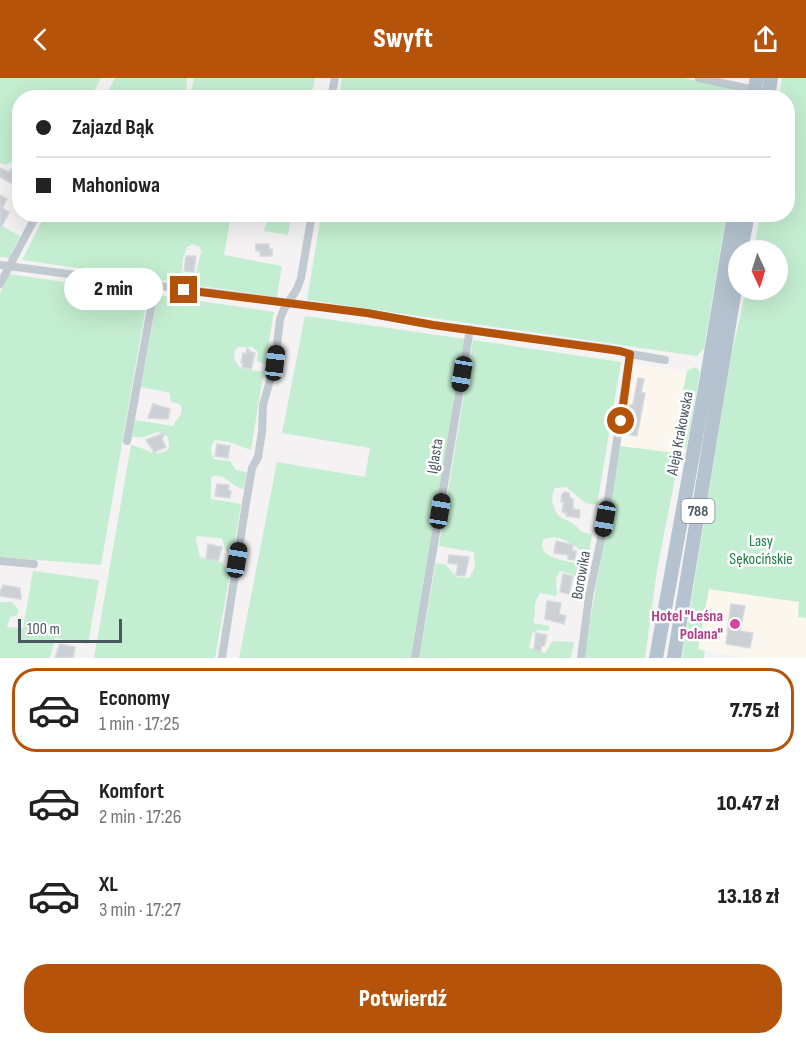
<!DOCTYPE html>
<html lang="pl">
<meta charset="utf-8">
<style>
body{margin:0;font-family:"Sofia Sans Condensed",sans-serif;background:#f6f6f6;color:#222;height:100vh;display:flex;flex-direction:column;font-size:22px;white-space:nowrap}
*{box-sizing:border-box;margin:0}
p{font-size:20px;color:#767676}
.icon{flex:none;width:33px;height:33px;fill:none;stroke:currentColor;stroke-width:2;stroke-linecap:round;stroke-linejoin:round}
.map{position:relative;height:580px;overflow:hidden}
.side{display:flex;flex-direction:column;background:#fff;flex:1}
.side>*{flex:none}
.banner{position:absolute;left:12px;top:12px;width:783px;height:132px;border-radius:24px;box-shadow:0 6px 24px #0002;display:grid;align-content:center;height:132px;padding:0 24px;background:#fff}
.needle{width:39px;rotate:176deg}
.controls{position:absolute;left:728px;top:162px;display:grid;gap:12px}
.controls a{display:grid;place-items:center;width:60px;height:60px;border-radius:50%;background:#fff;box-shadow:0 6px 24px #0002;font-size:30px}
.scale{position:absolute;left:18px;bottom:15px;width:104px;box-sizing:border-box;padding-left:6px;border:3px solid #4a575f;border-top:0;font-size:16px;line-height:21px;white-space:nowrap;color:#4a575f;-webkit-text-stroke:4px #fff;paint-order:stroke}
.end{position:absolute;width:27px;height:27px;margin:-14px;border:8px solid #b45309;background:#fff;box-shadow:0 0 0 3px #fff}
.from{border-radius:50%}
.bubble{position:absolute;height:42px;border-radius:21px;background:#fff;box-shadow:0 6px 24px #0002;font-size:20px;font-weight:800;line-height:42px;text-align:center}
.car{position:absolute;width:18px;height:36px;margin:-18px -9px;border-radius:8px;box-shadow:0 0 4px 2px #0007;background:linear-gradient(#222 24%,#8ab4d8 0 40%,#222 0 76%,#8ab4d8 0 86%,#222 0)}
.banner b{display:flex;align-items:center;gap:21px;height:57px;font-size:22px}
.banner b+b{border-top:2px solid #e0e0e0}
.banner i{width:15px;height:15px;background:#222}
ul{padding:10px 0 0;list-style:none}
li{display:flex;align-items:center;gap:18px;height:84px;margin:0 12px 9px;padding:0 12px;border:3px solid transparent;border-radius:24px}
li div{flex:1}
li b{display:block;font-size:22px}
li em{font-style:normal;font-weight:800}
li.active{border-color:#b45309}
li>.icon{width:54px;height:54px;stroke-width:1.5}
.cta{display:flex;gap:12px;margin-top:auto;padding:12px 24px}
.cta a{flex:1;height:69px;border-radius:24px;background:#b45309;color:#fff;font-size:24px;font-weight:800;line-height:69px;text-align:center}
header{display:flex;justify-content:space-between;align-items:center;height:78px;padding:0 24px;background:#b45309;color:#fff;font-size:27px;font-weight:800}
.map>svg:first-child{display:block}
.commercial{fill:#fcf7ee}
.green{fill:#c4eed1}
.building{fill:#ccd0d4;stroke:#d6d9dd;stroke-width:1.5}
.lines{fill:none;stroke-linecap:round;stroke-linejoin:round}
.minor{stroke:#c1cad0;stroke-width:8}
.primary{stroke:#b4c3cf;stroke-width:14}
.route{stroke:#b45309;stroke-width:8}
.hotel-dot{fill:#d1479c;stroke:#fff;stroke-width:2}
.labels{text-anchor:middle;stroke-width:5;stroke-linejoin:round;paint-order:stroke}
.shield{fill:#fff;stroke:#80898f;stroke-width:1.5}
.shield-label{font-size:15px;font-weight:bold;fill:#4a575f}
.street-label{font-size:16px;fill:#4a575f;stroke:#fff}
.park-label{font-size:16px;fill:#1c7f46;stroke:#fff}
.hotel-label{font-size:16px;font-weight:bold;fill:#b23c85;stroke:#fff;text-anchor:end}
</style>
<header><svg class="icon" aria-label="back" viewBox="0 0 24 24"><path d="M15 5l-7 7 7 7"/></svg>Swyft<svg class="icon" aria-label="share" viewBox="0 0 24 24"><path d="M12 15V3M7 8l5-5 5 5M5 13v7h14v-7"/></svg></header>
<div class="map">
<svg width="806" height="580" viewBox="0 0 806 580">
<rect width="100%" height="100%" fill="#f4f2f2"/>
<g class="commercial">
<path d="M634,286L687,293L675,359L682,369L681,376L620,368Z"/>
<path d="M708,511L806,525V580H744L698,571Z"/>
</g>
<g class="green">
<path d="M0,0H101L91,19L20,20L19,85L12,84L6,87L0,85Z"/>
<path d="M115,0H187L186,19H105Z"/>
<path d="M194,0H315L311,19H190Z"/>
<path d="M342,0H684L746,13L745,20H339Z"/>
<path d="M782,0H806V540L798,539L799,524L709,511L698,571L705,573L704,580H682L731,279L746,212H777V172H754L760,137L788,136V20L779,19Z"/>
<path d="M231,137L224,177L282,188L277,219L193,207L201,174L200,169L193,166L187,169L183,180L181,205L22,182L45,137Z"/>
<path d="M321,137V136L726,137L704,270L697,278L307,222Z"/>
<path d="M269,139L290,143L288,157L264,153Z"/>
<path d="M0,147L20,158L9,180L0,179Z"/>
<path d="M9,196L148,216L101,487L0,479V215Z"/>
<path d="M158,217L274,234L265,287L257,283L258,274L252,269H238C231,276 235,283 240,290L264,294L262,297L263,298L251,372L229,364L215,362C210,368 210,375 214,381L230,383L236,392L247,394L244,411C230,409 225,393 211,399V421L241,426L233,475L226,473L222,461L219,460L197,458L196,462L200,479L223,485L224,489L231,490L215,580H94L131,367C144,369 158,382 169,370L168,359L158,354L144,359H132L135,342L173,348C177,340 185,337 180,326L171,324L170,315L141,309Z"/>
<path d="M305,238L465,261L411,580H239L277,384L365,399L370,370L282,355Z"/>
<path d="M473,262L621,284L597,427L586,425L566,409L555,410C550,418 552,430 559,438C562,441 567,442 572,445C582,452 576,453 592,456L589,476C574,471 563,453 543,462C536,482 574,484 587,487L583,508L577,506L575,497L560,493L556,501L557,518L540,515C532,525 537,534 533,545L550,548L548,553L539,552L532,555L529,570L545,575L553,563L574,564L571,580H419L436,485L446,487L456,499L469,500L475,489L474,474L439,468Z"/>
<path d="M696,289L700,294L686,371C681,370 676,365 674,359L687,293Z"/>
<path d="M620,368L676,375L678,385L657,492L645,580H584Z"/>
<path d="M33,493L99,502L88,566L55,560L50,580H0V524H12L19,532L17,537L10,539L7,549L23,550Z"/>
</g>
<g class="building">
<path d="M15,87L20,89V99L15,107L0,99V90L9,94Z"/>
<path d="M0,117L7,121L2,130L9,134L0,152Z"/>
<path d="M256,166H269V171H272V178H260V173H256Z"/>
<path d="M186,178H196L194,194L184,193Z"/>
<path d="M247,270L251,274L255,275L251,291L242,289L243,285H241L243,275L246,276Z"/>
<path d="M638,300L644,301L641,315H645L637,358L624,356L629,328L633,326Z"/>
<path d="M153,326L170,331L168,341L148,340Z"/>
<path d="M165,355L162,361L166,369L154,374L146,362Z"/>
<path d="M217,366L230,368L228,380L215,378Z"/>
<path d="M217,406L229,407L228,412L231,413L230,420L215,418Z"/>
<path d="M565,414L569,415L570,420L573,421V431L580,432L579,440L566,438L567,435L562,434L564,424H561L562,416Z"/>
<path d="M556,463L573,467L572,472L576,473L575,482L568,481V477L554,475Z"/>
<path d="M208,466L222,469L218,483L206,481Z"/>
<path d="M449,477L469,479L465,498L456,497L458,486L448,485Z"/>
<path d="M563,496L573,498L569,516L560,514Z"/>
<path d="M3,507L20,510L21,521L0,518V511H2Z"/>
<path d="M547,523L561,525L559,536L566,538L564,546L545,541Z"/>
<path d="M731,526L745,528L740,553L753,555L750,570L726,566Z"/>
<path d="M536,555L547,557L544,568H541V573L534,572Z"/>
<path d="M60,566L75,569L73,580H55Z"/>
</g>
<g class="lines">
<g class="minor">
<path d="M699,0L755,12"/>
<path d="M331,20L335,0"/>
<path d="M0,187L367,235L433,247L611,271L630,276L665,282"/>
<path d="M0,206L37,136"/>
<path d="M127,363L155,208"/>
<path d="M0,483L34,486"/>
<path d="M222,580L246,425L252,390L258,379L262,354L263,327L275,285L280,241L284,231L297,211L301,200L312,136"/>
<path d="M415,580L470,251"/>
<path d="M581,580L589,519L605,441L630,276"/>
</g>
<g class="primary">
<path d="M753,20L757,0"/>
<path d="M768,20L771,0"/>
<path d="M741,172L748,136"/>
<path d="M656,580L707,299L734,136"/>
<path d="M674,580L738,193"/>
</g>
</g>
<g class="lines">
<path class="route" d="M184,212L367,235L433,247L620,273L630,276L621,343"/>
</g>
<circle class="hotel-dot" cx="735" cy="546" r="6"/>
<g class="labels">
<rect class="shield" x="681.5" y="421" width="33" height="24" rx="4.5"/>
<g class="shield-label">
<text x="698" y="438">788</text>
</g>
<g class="street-label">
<text transform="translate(679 355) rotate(-79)" y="6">Aleja Krakowska</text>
<text transform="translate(434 378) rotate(-81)" y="6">Iglasta</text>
<text transform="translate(580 497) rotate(-80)" y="6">Borowika</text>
</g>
<g class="park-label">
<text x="761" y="468">Lasy<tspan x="761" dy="18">Sękocińskie</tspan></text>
</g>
<g class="hotel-label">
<text x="723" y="543">Hotel "Leśna<tspan x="723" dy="18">Polana"</tspan></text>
</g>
</g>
</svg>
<div class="controls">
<a><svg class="needle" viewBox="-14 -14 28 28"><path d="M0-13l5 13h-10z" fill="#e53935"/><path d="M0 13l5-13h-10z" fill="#767676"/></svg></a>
</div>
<div class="scale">100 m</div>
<i class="end from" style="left:621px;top:343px"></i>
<i class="end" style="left:184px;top:212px"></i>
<div class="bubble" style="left:64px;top:190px;width:99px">2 min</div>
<i class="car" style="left:275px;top:285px;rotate:7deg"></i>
<i class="car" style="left:462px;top:296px;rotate:189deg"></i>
<i class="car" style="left:440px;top:433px;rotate:9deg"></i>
<i class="car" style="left:605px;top:441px;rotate:190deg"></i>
<i class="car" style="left:237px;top:482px;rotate:9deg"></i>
<div class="banner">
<b><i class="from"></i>Zajazd Bąk</b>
<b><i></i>Mahoniowa</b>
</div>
</div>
<section class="side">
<ul>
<li class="active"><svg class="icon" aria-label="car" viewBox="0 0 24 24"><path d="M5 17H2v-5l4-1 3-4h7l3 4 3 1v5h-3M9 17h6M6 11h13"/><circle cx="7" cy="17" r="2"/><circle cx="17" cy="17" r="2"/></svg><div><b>Economy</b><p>1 min · 17:25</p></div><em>7.75 zł</em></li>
<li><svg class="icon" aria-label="car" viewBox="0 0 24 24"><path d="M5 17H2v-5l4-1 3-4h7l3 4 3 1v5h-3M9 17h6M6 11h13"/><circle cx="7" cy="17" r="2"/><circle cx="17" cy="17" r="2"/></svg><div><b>Komfort</b><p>2 min · 17:26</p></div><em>10.47 zł</em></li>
<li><svg class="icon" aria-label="car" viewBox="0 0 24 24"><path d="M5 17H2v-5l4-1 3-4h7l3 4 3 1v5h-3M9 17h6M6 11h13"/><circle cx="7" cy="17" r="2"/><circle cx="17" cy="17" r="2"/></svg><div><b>XL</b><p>3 min · 17:27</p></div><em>13.18 zł</em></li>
</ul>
<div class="cta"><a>Potwierdź</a></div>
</section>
